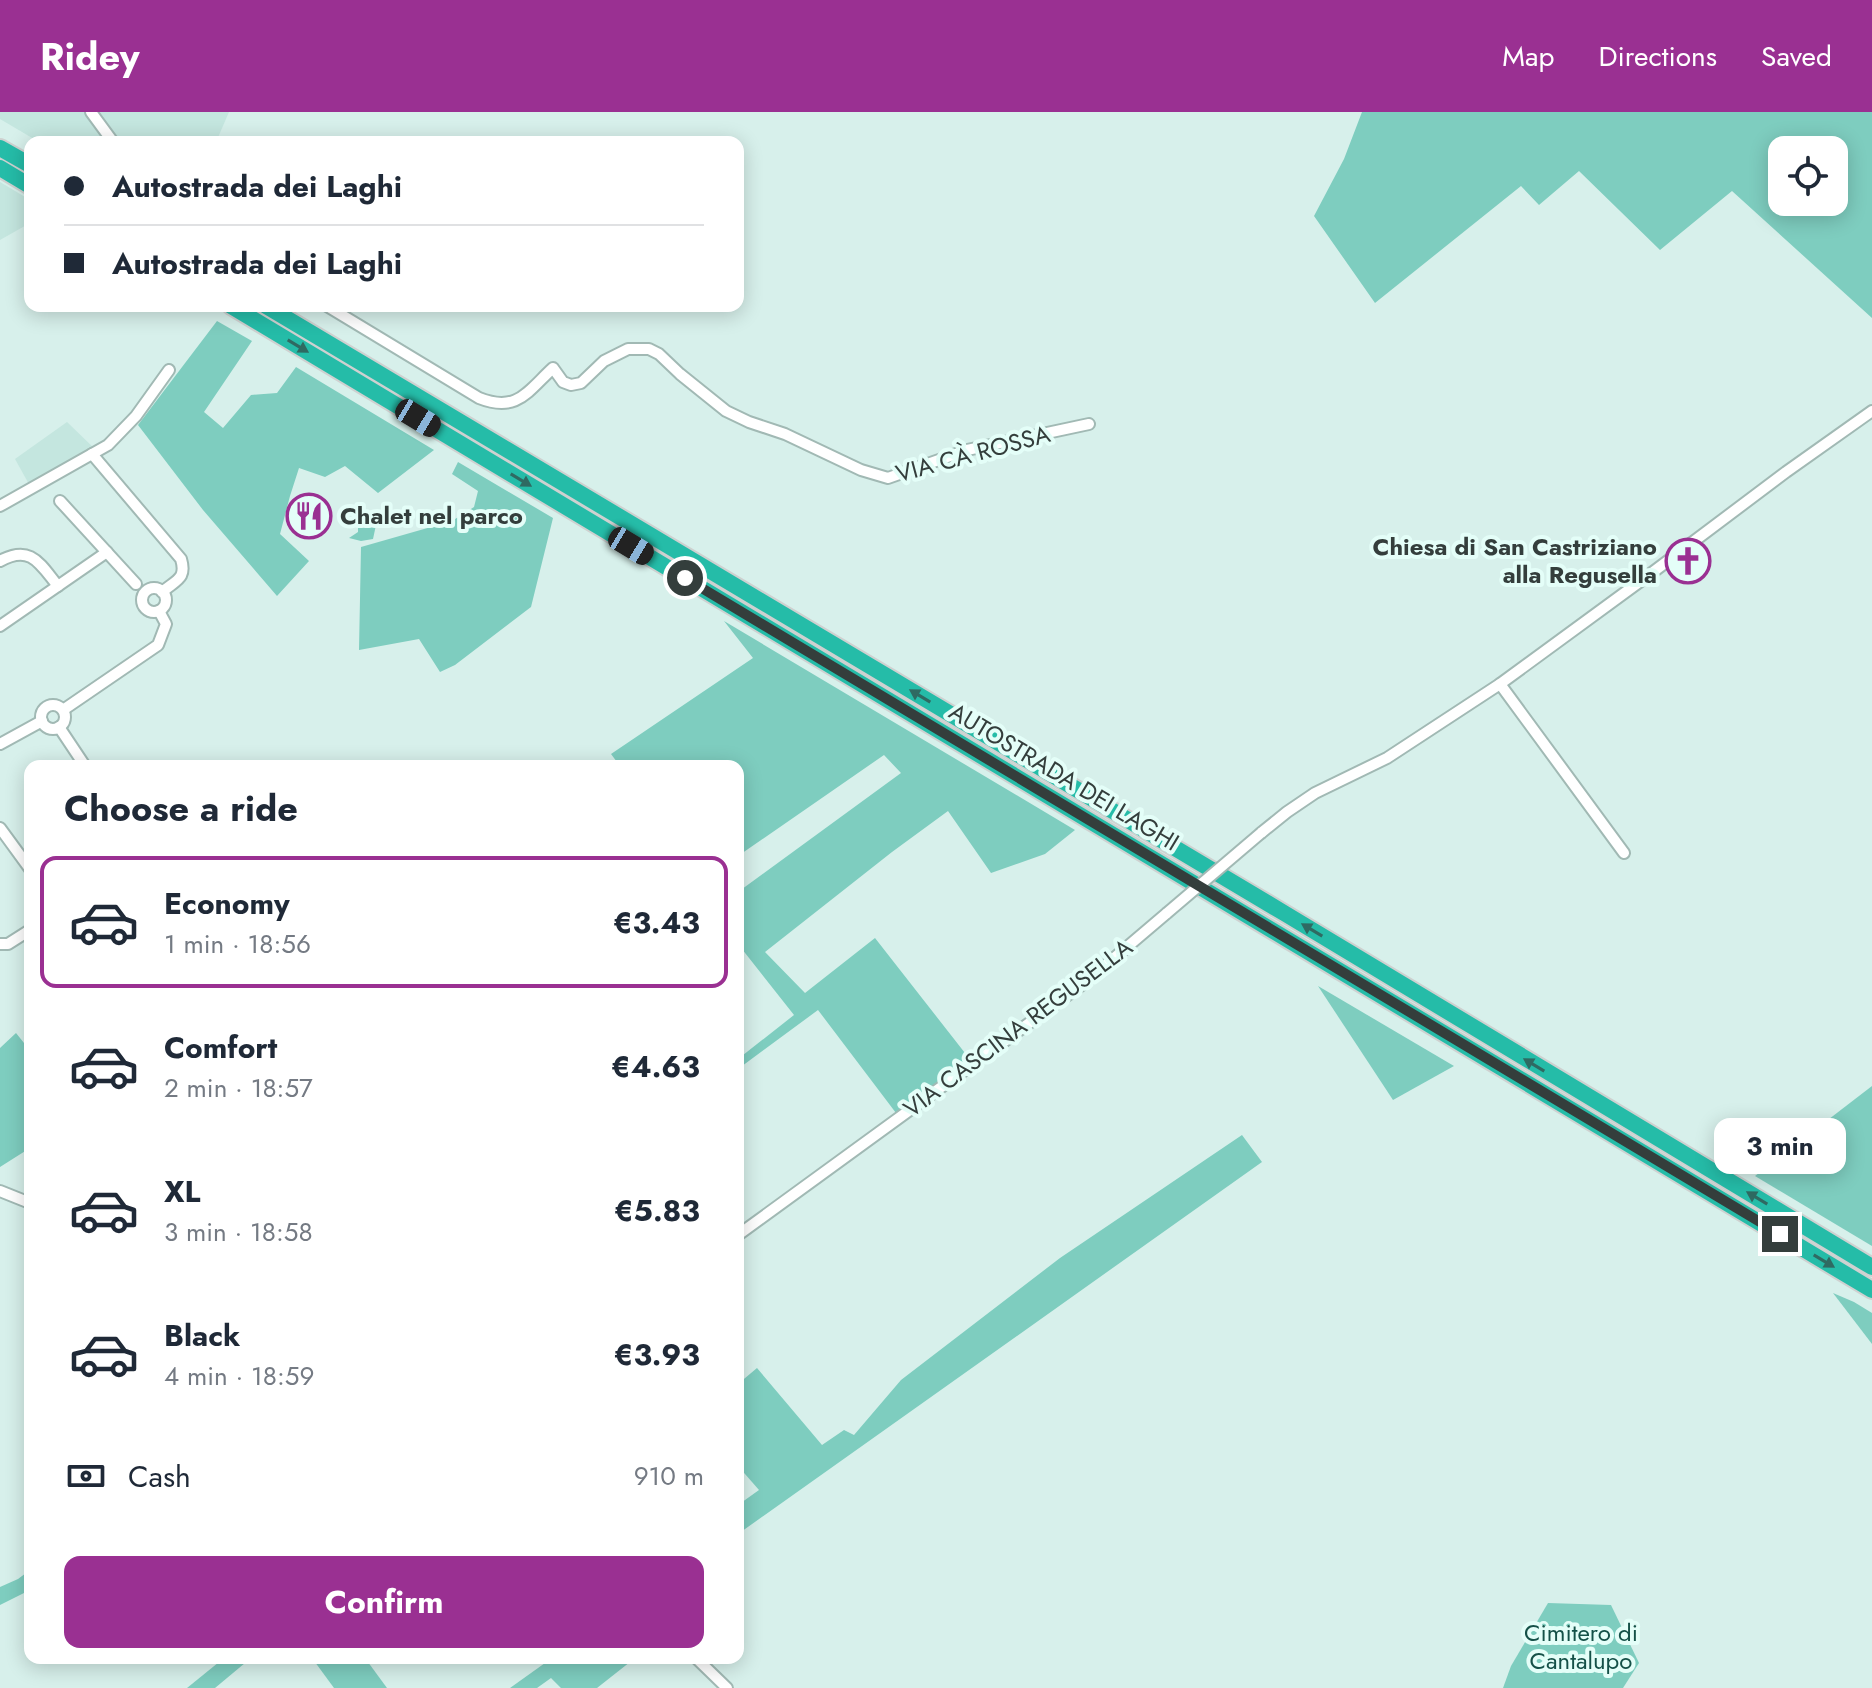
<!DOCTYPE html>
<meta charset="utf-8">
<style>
body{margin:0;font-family:Jost,sans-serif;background:#f6f6f7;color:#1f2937;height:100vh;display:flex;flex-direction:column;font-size:30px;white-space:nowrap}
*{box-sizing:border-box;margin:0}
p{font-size:26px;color:#747a83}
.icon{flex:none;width:44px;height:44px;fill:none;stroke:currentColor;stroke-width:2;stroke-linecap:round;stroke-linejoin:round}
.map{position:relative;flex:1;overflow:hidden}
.details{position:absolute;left:24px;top:648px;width:720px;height:904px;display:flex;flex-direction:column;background:#fff;border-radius:16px;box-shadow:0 4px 20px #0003}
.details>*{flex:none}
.guide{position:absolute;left:24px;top:24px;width:720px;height:176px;border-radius:16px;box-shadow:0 4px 20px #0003;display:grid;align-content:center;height:176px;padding:0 40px;background:#fff}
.fabs{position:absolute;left:1768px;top:24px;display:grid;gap:16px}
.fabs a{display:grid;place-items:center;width:80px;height:80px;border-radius:16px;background:#fff;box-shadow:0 4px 20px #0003;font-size:40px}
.end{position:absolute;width:36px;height:36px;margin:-18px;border:10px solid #343e3c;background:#fff;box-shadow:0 0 0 4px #fff}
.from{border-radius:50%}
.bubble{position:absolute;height:56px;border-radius:16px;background:#fff;box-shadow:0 4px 20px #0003;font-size:26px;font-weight:700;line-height:56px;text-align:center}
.car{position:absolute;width:24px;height:48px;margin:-24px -12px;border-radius:10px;box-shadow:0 0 6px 2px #0007;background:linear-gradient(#222 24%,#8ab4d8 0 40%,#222 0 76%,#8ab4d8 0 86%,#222 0)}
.guide b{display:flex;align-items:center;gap:28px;height:76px;font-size:30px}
.guide b+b{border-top:2px solid #e0e1e3}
.guide i{width:20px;height:20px;background:#1f2937}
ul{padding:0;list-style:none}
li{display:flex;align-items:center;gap:24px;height:132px;margin:0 16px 12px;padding:0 24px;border:4px solid transparent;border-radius:16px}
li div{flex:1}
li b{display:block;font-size:30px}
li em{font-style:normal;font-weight:700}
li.current{border-color:#9a3092}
li>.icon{width:72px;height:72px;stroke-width:1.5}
h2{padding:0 40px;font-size:36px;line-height:96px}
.pay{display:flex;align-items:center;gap:20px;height:88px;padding:0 40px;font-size:30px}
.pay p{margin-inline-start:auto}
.button{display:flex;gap:16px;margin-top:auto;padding:16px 40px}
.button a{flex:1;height:92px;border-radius:16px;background:#9a3092;color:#fff;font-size:32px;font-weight:700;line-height:92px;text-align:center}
header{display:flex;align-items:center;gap:48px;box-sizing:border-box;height:112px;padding:0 40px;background:#9a3092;color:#fff}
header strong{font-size:38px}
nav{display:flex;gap:44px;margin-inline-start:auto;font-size:28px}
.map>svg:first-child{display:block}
.built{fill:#c4e6df}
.green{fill:#7ecdbf;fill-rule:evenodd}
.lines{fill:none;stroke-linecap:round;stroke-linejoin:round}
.minor-casing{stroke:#a1b9b4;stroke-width:14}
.highway-casing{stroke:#ced1d0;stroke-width:20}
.minor{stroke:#fff;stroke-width:10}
.highway{stroke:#25bca8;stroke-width:16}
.minor-bridge-casing{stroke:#a1b9b4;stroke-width:14;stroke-linecap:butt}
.minor-bridge{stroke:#fff;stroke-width:10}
.oneway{fill:#2f6a62}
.route{stroke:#343e3c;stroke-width:10}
.labels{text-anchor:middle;stroke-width:8;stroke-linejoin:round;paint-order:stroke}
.street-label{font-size:24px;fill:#343e3c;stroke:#e4fef8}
.poi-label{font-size:24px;font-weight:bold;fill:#343e3c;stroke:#e4fef8;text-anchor:start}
.park-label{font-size:24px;fill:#155148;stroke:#e4fef8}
</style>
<header>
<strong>Ridey</strong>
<nav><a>Map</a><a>Directions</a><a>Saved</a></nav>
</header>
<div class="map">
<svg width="1872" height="1576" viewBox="0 0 1872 1576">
<rect width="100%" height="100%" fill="#d7f0eb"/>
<g class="built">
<path d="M0,0H229L216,30H39L0,7Z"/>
<path d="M0,70L30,88V111L0,128Z"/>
<path d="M67,310L97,339L30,374L15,347Z"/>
</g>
<g class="green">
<path d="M1362,0H1872V206L1732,79L1660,138L1579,59L1539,93L1521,74L1375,191L1314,104L1344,47ZM1782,38H1834V90H1782Z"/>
<path d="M217,209L252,229L204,300L223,316L251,283L277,281L296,255L434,338L378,381L345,354L325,365L299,356L290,384L280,422L309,449L277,484L203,398L138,313Z"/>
<path d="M458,350L553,406L531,495L455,553L440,560L419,527L359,538L361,435L452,409L474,395L478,379L452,362Z"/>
<path d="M363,395L376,413L373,427L361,429L349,426L358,420V416L352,407Z"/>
<path d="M724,509L1075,718L1045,742L991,761L948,699L892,740L765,840L805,881L875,826L972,950L931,980L896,1001L818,898L738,957V947L794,903L738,832V780L901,661L884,643L738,744V654H620L611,642L753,546Z"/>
<path d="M1318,874L1454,954L1393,988Z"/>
<path d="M16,921L24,931L30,927V1036L0,1055V936Z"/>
<path d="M1872,974V1134L1755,1064Z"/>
<path d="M1242,1023L1262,1050L738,1422V1393L759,1378L738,1354V1272L757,1256L822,1333L844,1318L854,1323L901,1268L1060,1146Z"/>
<path d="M1833,1181L1854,1190L1872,1201V1232Z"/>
<path d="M30,1458V1478L0,1493V1475L18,1467Z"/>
<path d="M1548,1491L1611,1493L1639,1551L1623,1576H1503L1511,1554Z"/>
<path d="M224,1546H251L215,1576H187Z"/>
<path d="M312,1546H365L387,1576H334Z"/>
<path d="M552,1546H627L630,1550L597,1576H561L551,1566L537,1576H510Z"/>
</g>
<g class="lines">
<g class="minor-casing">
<g id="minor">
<path d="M91,0L113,30"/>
<path d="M327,194L479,286C517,301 527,280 553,256L563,270L571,273L581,271L604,249L628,237H649L659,242L680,262L726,299L749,310L785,322L861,358L888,366L967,338L1089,312"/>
<path d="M92,342L181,447C187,467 176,468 162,480"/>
<path d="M60,389L136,472"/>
<path d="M0,394L108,333L136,304L169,258"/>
<path d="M0,449C31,432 40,452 58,474"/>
<circle cx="154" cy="488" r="12"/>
<path d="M0,514L107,440"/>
<path d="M1500,572L1624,741"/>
<circle cx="53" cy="605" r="12"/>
<path d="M63,598L158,533L166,512L159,499"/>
<path d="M59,615L85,654"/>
<path d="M0,632L42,609"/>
<path d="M0,716L30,757"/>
<path d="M1261,721L1287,700L1315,681L1387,646L1500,572L1653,460L1786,360L1872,299"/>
<path d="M0,832H8L30,818"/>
<path d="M0,1079L30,1091"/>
<path d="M738,1123L1087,869L1167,801"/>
<path d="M696,1546L727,1576"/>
</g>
</g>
<g class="highway-casing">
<g id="highway">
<path d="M0,36L30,53"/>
<path d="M0,56L30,74"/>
<path d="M231,194L1872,1178"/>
<path d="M266,194L1284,801L1872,1155"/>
</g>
</g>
<use href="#minor" class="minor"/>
<use href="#highway" class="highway"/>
<g class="minor-bridge-casing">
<path id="minor-bridge" d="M1167,801L1261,721"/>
</g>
<use href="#minor-bridge" class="minor-bridge"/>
</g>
<defs><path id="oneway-solid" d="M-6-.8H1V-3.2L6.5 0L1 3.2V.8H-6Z" transform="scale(2)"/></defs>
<g class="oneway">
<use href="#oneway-solid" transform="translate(298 234) rotate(31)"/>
<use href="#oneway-solid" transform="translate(521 368) rotate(31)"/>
<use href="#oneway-solid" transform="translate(920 584) rotate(-149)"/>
<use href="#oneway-solid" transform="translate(1312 818) rotate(-149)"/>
<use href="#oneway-solid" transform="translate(1534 953) rotate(-149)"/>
<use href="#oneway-solid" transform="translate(1757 1086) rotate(-149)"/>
<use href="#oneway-solid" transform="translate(1824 1149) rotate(31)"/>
</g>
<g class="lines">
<path class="route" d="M685,466L1780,1122"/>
</g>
<defs>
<g id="restaurant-ring" transform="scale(2.3)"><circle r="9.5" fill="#e4fef8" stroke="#9a3092" stroke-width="1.5"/><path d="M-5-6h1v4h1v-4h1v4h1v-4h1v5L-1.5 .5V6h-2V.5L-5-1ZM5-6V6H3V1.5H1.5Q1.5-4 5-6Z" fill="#9a3092"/></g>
<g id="church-ring" transform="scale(2.3)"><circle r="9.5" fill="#e4fef8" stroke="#9a3092" stroke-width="1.5"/><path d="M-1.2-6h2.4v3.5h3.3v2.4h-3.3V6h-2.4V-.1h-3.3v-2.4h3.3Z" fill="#9a3092"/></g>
</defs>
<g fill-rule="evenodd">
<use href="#restaurant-ring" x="309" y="404"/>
<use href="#church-ring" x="1688" y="449"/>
</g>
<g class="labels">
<g class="street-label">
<text transform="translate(973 342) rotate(-15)" y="8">VIA CÀ ROSSA</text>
<text transform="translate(1064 665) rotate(31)" y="8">AUTOSTRADA DEI LAGHI</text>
<text transform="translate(1018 916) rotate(-37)" y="8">VIA CASCINA REGUSELLA</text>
</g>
<g class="poi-label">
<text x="340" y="412">Chalet nel parco</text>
<text x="1657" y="443" text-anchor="end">Chiesa di San Castriziano<tspan x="1657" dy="28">alla Regusella</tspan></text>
</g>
<g class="park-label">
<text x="1581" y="1529">Cimitero di<tspan x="1581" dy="28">Cantalupo</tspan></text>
</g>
</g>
</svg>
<div class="fabs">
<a><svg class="icon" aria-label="locate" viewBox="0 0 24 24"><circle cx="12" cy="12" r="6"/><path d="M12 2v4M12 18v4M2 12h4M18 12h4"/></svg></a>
</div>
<i class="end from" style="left:685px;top:466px"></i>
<i class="end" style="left:1780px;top:1122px"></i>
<div class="bubble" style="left:1714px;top:1006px;width:132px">3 min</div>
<i class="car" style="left:418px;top:306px;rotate:121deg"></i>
<i class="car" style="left:631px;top:434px;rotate:121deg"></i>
<div class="guide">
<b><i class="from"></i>Autostrada dei Laghi</b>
<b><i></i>Autostrada dei Laghi</b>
</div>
<section class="details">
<h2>Choose a ride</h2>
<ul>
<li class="current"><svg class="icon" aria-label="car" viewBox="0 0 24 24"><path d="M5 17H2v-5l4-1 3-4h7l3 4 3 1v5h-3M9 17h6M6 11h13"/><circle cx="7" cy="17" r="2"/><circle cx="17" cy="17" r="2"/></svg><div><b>Economy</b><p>1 min · 18:56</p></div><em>€3.43</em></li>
<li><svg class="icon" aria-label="car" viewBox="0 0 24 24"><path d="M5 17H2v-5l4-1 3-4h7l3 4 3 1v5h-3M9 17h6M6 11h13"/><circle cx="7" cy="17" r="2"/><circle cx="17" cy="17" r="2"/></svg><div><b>Comfort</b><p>2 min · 18:57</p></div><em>€4.63</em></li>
<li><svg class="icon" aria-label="car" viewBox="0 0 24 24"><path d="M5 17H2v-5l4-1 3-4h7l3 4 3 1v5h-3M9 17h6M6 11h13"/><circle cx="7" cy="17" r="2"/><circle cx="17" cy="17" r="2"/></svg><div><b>XL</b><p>3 min · 18:58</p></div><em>€5.83</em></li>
<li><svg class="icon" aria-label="car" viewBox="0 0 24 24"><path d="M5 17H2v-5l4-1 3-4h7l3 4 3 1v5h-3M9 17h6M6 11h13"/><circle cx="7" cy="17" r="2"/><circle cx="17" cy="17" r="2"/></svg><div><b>Black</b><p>4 min · 18:59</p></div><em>€3.93</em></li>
</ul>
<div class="pay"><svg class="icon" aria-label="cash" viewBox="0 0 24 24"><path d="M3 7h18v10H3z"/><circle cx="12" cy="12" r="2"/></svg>Cash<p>910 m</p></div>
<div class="button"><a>Confirm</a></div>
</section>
</div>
